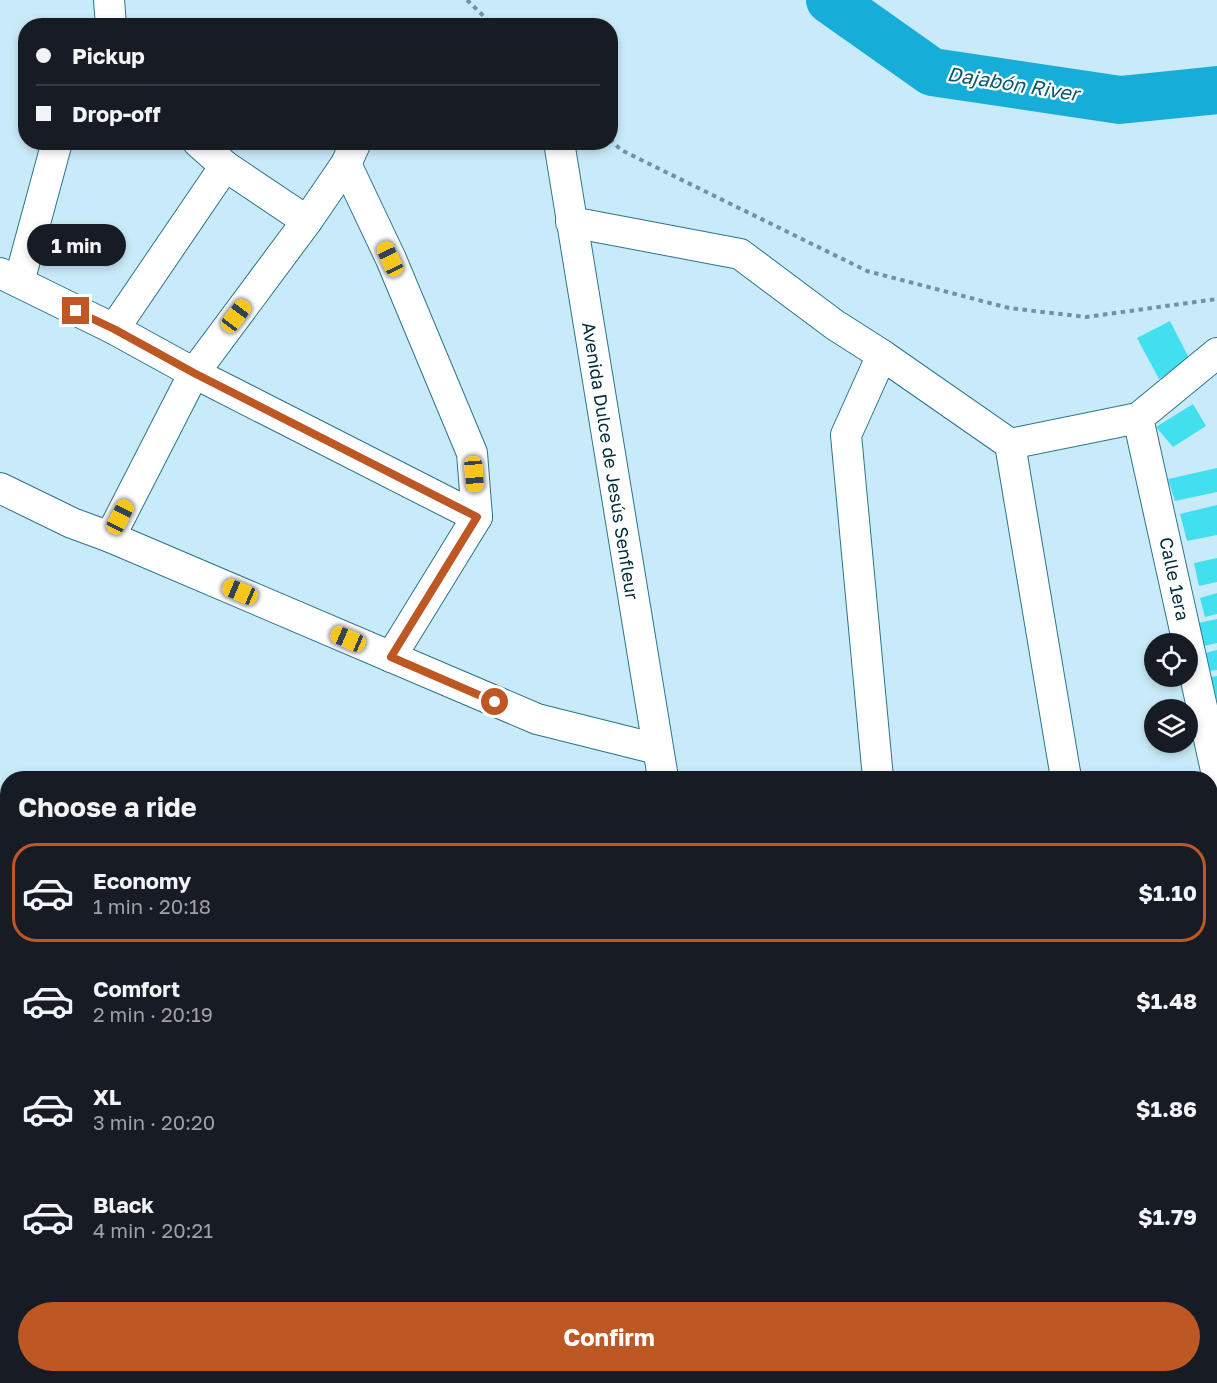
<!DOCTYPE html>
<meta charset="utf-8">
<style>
body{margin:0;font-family:"Golos Text",sans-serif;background:#20242c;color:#f1f3f6;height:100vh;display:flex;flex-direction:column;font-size:22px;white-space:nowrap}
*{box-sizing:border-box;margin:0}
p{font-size:20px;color:#9ea1a6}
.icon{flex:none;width:33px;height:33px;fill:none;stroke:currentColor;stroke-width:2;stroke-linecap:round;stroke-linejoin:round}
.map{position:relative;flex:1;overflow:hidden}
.side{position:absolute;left:0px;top:771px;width:1218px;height:612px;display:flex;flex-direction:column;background:#171b24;border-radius:24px 24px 0 0;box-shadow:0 3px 9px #0003}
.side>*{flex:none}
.guide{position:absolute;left:18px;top:18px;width:600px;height:132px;border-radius:24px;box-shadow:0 3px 9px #0003;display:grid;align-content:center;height:132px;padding:0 18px;background:#171b24}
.controls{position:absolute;left:1144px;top:633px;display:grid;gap:12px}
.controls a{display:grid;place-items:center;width:54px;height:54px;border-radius:50%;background:#171b24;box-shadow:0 3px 9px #0003;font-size:30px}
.end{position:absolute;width:27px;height:27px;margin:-14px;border:8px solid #bd5825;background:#fff;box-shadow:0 0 0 3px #fff}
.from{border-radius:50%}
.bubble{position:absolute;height:42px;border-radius:21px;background:#171b24;box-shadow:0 3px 9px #0003;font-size:20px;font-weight:700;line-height:42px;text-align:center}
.car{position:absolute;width:18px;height:36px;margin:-18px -9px;border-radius:8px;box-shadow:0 0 4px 2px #0007;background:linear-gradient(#f5c518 24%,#345 0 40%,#f5c518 0 76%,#345 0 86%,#f5c518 0)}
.guide b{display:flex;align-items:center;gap:21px;height:57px;font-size:22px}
.guide b+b{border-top:2px solid #363941}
.guide i{width:15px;height:15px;background:#f1f3f6}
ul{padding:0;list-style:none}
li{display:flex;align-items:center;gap:18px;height:99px;margin:0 12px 9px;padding:0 6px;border:3px solid transparent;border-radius:24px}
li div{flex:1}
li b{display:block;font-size:22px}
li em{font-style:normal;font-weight:700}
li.selected{border-color:#bd5825}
li>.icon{width:54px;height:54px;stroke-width:1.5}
h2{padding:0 18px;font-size:27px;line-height:72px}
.action{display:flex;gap:12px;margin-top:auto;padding:12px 18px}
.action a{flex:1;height:69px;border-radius:36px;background:#bd5825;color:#fff;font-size:24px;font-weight:700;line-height:69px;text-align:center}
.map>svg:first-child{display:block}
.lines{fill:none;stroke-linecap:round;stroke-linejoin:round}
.river{stroke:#16add8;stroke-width:48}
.building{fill:#42e0ef}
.minor-casing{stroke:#2b748c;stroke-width:32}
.tertiary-casing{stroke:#2b748c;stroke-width:34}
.path{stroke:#6e93a1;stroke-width:4;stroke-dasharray:4.5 4.5;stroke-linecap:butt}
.minor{stroke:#fff;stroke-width:30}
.tertiary{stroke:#fff;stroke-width:33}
.route{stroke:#bd5825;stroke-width:8}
.labels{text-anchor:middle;stroke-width:4.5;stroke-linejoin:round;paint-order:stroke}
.street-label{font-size:18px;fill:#022c3a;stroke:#fff}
.water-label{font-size:20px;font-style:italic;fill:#0e586e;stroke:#fff}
</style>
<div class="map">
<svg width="1217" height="1383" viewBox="0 0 1217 1383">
<rect width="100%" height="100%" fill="#c9ebf9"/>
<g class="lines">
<path class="river" d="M830,0L932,72L1120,100L1217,90"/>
</g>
<g class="building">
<path d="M1170,321L1190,360L1159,379L1137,338Z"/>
<path d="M1193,404L1206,426L1173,447L1156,427Z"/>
<path d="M1217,468V492L1175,501L1168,479Z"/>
<path d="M1217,505V535L1187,541L1180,514Z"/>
<path d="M1217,558V582L1199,586L1194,563Z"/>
<path d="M1217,593V614L1205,617L1200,598Z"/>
<path d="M1217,619V643L1204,646L1198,623Z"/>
<path d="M1217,650V670L1210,671L1205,653Z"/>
<path d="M1217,676V699H1216L1211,677Z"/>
<path d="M1210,1294H1214L1217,1313L1210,1314Z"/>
<path d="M1217,1322V1347H1210V1323Z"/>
<path d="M942,1376H953L954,1383H914V1380Z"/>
<path d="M1217,1378V1383H1196V1382Z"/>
</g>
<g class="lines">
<g class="minor-casing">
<g id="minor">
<path d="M109,0L111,26"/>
<path d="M198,142L225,166L307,221"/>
<path d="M559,142L663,778"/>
<path d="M346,164L391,259L472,453L477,517L391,657"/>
<path d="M571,222L740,254L835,325L882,355L1010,444L1066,778"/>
<path d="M0,273L114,329L194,373L477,517"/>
<path d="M19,282L57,142"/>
<path d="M114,329L225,166"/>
<path d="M1138,418L1217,775"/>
<path d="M1010,444L1138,418L1217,353"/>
<path d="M0,488L72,523L110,537L537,719L657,749"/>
<path d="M110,537L194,373L307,221L346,164L356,142"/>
<path d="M878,778L846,435L882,355"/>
<path d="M1210,1184L1217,1182"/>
<path d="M202,1376L204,1383"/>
<path d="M535,1376L536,1383"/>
<path d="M962,1376L963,1383"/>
<path d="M1154,1376V1383"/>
</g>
</g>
<g class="tertiary-casing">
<g id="tertiary">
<path d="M0,1369L8,1367"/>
<path d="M755,1376L756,1383"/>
</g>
</g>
<g class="path">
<path d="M467,0L494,26"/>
<path d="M610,139L621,150L867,271L1009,308L1086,317L1217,299"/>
</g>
<use href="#minor" class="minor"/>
<use href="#tertiary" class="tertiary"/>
</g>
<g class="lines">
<path class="route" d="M76,311L114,329L194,373L477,517L391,657L495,702"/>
</g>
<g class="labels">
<g class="street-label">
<text transform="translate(610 461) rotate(81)" y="6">Avenida Dulce de Jesús Senfleur</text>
<text transform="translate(1174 579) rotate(78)" y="6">Calle 1era</text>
</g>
<g class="water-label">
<text transform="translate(1013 84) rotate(9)" y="7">Dajabón River</text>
</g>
</g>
</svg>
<div class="controls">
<a><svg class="icon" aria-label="locate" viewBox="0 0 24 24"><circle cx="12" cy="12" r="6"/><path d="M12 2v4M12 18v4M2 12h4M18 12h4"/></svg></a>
<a><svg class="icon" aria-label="layers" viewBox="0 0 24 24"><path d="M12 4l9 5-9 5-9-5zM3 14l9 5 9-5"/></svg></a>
</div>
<i class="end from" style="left:495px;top:702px"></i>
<i class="end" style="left:76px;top:311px"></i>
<div class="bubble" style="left:27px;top:224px;width:99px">1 min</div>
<i class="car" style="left:390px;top:259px;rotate:335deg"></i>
<i class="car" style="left:236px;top:316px;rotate:37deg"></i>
<i class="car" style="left:474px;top:474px;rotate:175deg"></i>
<i class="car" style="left:120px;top:517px;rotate:27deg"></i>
<i class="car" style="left:240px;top:592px;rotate:293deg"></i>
<i class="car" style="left:348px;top:639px;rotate:293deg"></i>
<div class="guide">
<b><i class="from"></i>Pickup</b>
<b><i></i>Drop-off</b>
</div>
<section class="side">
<h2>Choose a ride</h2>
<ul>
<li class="selected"><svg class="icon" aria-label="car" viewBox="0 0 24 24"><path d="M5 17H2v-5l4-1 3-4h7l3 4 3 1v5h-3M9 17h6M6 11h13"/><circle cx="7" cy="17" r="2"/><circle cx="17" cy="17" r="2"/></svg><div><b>Economy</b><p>1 min · 20:18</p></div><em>$1.10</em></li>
<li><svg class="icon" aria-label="car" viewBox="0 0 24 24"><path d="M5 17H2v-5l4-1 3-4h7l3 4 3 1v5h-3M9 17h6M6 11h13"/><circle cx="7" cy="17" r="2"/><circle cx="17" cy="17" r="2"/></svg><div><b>Comfort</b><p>2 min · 20:19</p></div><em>$1.48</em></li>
<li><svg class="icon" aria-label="car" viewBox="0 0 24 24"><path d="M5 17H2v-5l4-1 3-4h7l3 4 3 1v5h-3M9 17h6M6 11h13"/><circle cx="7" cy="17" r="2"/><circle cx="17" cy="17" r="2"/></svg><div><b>XL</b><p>3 min · 20:20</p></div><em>$1.86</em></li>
<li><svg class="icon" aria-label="car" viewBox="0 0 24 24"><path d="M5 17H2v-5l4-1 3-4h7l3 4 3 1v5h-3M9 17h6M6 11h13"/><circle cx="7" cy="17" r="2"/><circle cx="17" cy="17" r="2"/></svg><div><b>Black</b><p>4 min · 20:21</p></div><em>$1.79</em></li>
</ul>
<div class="action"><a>Confirm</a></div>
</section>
</div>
